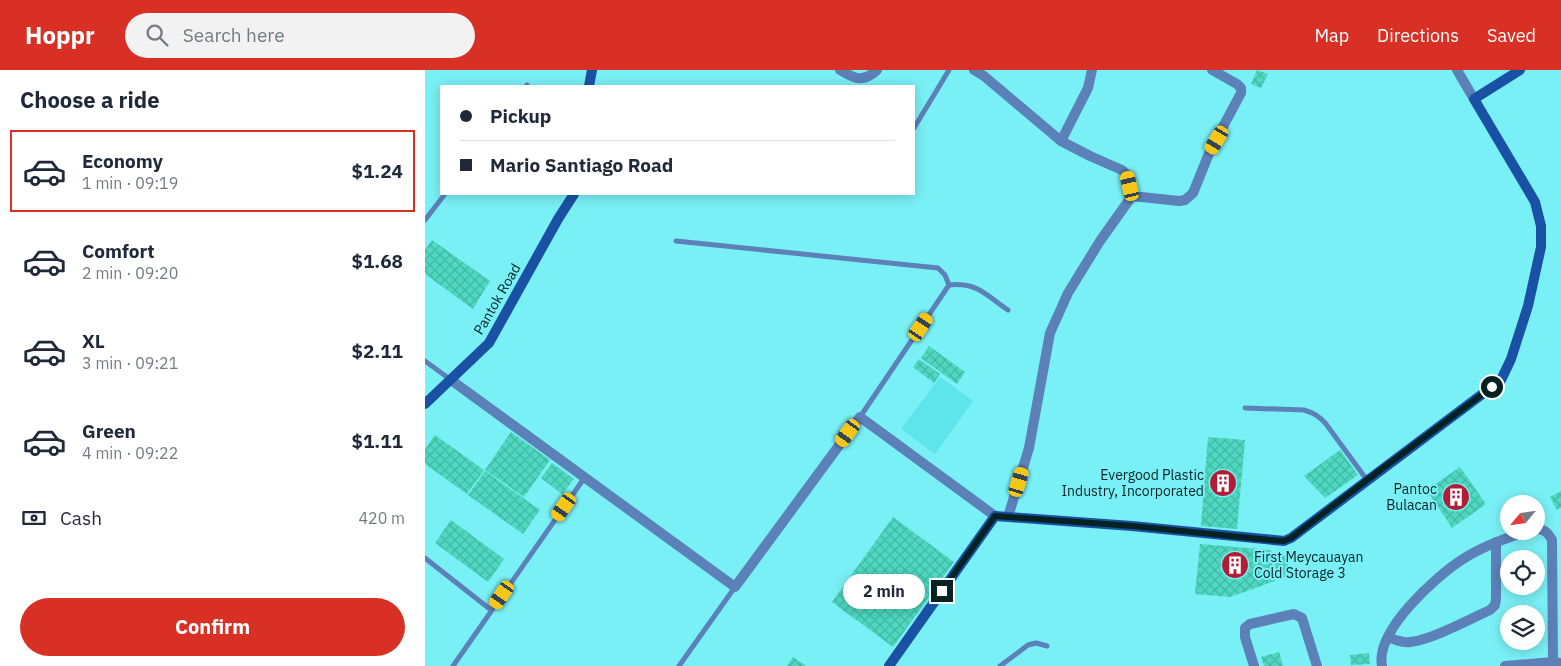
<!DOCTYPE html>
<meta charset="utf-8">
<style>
body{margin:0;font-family:"IBM Plex Sans",sans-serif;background:#f2f2f3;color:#1f2937;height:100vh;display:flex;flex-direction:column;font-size:19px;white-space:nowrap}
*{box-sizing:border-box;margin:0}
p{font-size:16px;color:#747a83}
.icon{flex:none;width:28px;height:28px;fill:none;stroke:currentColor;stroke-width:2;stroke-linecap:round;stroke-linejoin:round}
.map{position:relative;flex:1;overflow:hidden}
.side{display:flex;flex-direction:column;background:#fff;width:425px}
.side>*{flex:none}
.top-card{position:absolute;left:15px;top:15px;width:475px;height:110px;border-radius:0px;box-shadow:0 2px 12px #0003;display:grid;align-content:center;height:110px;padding:0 20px;background:#fff}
.needle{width:32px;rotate:241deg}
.tools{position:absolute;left:1075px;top:425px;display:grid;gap:10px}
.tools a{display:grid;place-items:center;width:45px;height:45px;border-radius:50%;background:#fff;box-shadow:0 2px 12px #0003;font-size:25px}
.end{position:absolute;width:22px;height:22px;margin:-11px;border:6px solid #072223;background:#fff;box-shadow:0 0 0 2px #fff}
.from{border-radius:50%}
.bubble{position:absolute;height:35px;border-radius:18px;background:#fff;box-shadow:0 2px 12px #0003;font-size:16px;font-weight:700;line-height:35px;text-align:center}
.car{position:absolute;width:15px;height:30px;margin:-15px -8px;border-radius:6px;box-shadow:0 0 4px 1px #0007;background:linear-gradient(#f5c518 24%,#345 0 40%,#f5c518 0 76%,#345 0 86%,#f5c518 0)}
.top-card b{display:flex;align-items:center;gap:18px;height:48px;font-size:19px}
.top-card b+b{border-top:1px solid #e0e1e3}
.top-card i{width:12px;height:12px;background:#1f2937}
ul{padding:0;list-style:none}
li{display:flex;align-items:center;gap:15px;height:82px;margin:0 10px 8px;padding:0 10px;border:2px solid transparent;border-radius:0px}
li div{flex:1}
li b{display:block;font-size:19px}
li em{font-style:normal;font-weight:700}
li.active{border-color:#d93025}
li>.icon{width:45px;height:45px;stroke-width:1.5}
h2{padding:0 20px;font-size:22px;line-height:60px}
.pay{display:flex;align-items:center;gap:12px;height:55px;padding:0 20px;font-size:19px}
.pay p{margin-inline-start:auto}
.cta{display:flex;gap:10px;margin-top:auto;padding:10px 20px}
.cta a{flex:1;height:58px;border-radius:30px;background:#d93025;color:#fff;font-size:20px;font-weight:700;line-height:58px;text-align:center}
header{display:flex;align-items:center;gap:30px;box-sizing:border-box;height:70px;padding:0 25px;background:#d93025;color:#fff}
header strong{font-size:24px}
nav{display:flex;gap:28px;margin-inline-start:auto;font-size:18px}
.search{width:350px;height:45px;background:#f2f2f3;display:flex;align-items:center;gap:12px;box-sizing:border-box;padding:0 18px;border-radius:28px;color:#747a83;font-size:19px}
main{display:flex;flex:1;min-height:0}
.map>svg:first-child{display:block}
.built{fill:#5ee5eb}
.building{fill:url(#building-cross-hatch)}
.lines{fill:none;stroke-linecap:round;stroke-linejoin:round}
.lane{stroke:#5c81b9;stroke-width:5}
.street{stroke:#5c81b9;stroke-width:10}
.secondary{stroke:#1a51a5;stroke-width:10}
.route{stroke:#072223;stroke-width:6}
.labels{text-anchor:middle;stroke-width:4;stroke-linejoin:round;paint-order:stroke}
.street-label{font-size:14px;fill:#072223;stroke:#79f0f5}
.poi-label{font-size:14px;fill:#072223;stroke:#79f0f5;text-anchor:end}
</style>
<header>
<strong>Hoppr</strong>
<div class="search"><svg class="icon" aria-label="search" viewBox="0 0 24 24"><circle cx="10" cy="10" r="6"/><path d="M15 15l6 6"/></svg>Search here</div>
<nav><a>Map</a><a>Directions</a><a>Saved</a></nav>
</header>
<main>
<section class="side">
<h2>Choose a ride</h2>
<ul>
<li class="active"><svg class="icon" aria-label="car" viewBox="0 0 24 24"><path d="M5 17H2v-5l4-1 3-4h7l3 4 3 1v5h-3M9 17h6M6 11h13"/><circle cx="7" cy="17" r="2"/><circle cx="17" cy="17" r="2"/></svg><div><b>Economy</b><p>1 min · 09:19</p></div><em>$1.24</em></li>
<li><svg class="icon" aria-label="car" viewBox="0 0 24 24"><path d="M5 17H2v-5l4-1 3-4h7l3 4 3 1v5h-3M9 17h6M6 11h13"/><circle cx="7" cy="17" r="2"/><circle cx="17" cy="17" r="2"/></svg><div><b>Comfort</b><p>2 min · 09:20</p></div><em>$1.68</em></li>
<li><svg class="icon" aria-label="car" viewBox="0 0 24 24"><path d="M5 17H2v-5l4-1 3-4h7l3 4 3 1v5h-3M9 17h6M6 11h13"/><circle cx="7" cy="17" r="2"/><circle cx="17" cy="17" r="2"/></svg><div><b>XL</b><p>3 min · 09:21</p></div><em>$2.11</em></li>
<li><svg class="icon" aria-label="car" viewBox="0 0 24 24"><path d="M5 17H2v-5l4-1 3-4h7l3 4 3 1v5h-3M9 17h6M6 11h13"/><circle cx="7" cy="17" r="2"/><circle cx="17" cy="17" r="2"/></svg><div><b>Green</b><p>4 min · 09:22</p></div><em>$1.11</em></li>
</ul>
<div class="pay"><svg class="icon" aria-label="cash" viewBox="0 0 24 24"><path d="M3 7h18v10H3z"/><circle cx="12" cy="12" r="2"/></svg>Cash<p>420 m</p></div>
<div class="cta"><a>Confirm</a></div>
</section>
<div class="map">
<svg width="1136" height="596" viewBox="0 0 1136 596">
<defs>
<pattern id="building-cross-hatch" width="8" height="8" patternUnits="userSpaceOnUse" patternTransform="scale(1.25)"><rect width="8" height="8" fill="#4ed8c0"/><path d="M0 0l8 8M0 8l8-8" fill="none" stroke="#43b9a5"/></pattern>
</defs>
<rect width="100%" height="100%" fill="#79f0f5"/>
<path class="built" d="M515,307L548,331L510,384L476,359Z"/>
<g class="building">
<path d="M832,0L843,4L836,18L826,14Z"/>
<path d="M7,170L65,211L48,239L0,204V180Z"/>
<path d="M504,276L540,302L532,314L496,288Z"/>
<path d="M494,289L515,304L509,313L488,297Z"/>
<path d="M86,362L125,390L99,427L60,400Z"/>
<path d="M10,365L59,400L42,424L0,394V379Z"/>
<path d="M783,367L820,370L812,459L776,456Z"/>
<path d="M915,380L933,405L900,428L879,406Z"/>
<path d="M127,393L149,409L137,424L116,408Z"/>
<path d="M1035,397L1061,434L1027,458L1002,420Z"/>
<path d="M60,401L115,440L98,464L43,425Z"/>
<path d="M1136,421V438L1132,440L1125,427Z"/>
<path d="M468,447L529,492L468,577L407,532Z"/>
<path d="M26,450L79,489L63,512L10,473Z"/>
<path d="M775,474L846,480L850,511L805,527L770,524Z"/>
<path d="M862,485L864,506L851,508L849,487Z"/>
<path d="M854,582L858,596H839L836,587Z"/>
<path d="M944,583L945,594L926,595L925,585Z"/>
<path d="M368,587L381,596H362Z"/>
</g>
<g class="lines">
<g class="lane">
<path d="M101,16L102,15"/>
<path d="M489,58L524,0"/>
<path d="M0,150L20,124"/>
<path d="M251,171L513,198L520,205L524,215L435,347"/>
<path d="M524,215C552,212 561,225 583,240"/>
<path d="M0,291L26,310"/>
<path d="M820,338L879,340C889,343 894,346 901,354L942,410"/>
<path d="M0,488L66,540"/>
<path d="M28,596L160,407"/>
<path d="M254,596L310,517"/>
<path d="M575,596L603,575L611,573L622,576"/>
</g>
<g class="street">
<path d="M415,0C430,9 438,13 452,0"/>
<path d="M549,0L559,6L636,71L665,86L697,100L702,105L707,126L675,171L643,223L625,263L604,378L583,447"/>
<path d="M1032,0L1049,29"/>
<path d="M636,71L663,18L667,0"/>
<path d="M707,126L754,131L760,130L768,123L785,81L816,23V18L812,14L787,0"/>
<path d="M26,310L310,517L435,347L570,446"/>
<path d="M1111,459C1120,459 1123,463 1127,470L1128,592"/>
<path d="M963,567C970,570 977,573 985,572C1006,570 1045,549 1065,540L1070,535L1071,529V472"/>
<path d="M829,596L820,567V558L825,554L869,544L877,548L892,596"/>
<path d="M957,596C950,561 1011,506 1038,489C1058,476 1080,469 1102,461"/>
<path d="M1080,596L1128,592L1136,593"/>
</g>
<g class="secondary">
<path d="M164,16L167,0"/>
<path d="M0,334L64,273L133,149L149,124"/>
<path d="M464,596L570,446L707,456L859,471L866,468L1076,310L1086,289L1103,236L1116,177V156L1110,132L1049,29L1095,0"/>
</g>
</g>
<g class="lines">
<path class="route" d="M517,521L570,446L708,456L845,470L859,471L866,468L942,410L1067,317"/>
</g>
<defs>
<g id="building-disc" transform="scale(1.4375)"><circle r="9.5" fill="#b11d36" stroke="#79f0f5"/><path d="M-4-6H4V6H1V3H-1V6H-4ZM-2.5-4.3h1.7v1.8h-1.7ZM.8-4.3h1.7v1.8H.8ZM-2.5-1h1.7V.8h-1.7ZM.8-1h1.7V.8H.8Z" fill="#fff"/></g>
</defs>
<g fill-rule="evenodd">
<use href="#building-disc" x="798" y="413"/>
<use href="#building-disc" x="1031" y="427"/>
<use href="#building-disc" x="810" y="495"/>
</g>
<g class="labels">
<g class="street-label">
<text transform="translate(72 229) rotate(-60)" y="5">Pantok Road</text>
</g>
<g class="poi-label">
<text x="779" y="410">Evergood Plastic<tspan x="779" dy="16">Industry, Incorporated</tspan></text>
<text x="1012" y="424">Pantoc<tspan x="1012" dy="16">Bulacan</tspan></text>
<text x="829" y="492" text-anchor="start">First Meycauayan<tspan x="829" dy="16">Cold Storage 3</tspan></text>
</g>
</g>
</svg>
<div class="tools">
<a><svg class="needle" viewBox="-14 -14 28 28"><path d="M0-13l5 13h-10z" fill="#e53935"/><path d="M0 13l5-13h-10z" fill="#747a83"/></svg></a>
<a><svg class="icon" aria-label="locate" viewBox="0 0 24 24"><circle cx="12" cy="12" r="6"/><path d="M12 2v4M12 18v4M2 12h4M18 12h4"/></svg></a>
<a><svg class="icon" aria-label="layers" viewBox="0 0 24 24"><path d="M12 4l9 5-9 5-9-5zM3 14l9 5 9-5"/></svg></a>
</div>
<i class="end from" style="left:1067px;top:317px"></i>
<i class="end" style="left:517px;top:521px"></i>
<div class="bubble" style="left:418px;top:504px;width:82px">2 min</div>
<i class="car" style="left:792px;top:70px;rotate:211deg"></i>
<i class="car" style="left:705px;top:116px;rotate:347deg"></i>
<i class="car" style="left:496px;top:257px;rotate:34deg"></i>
<i class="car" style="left:423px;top:363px;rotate:216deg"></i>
<i class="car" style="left:594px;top:412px;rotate:17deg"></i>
<i class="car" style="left:139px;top:437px;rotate:215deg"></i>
<i class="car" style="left:77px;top:525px;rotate:215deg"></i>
<div class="top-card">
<b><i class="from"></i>Pickup</b>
<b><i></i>Mario Santiago Road</b>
</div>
</div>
</main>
